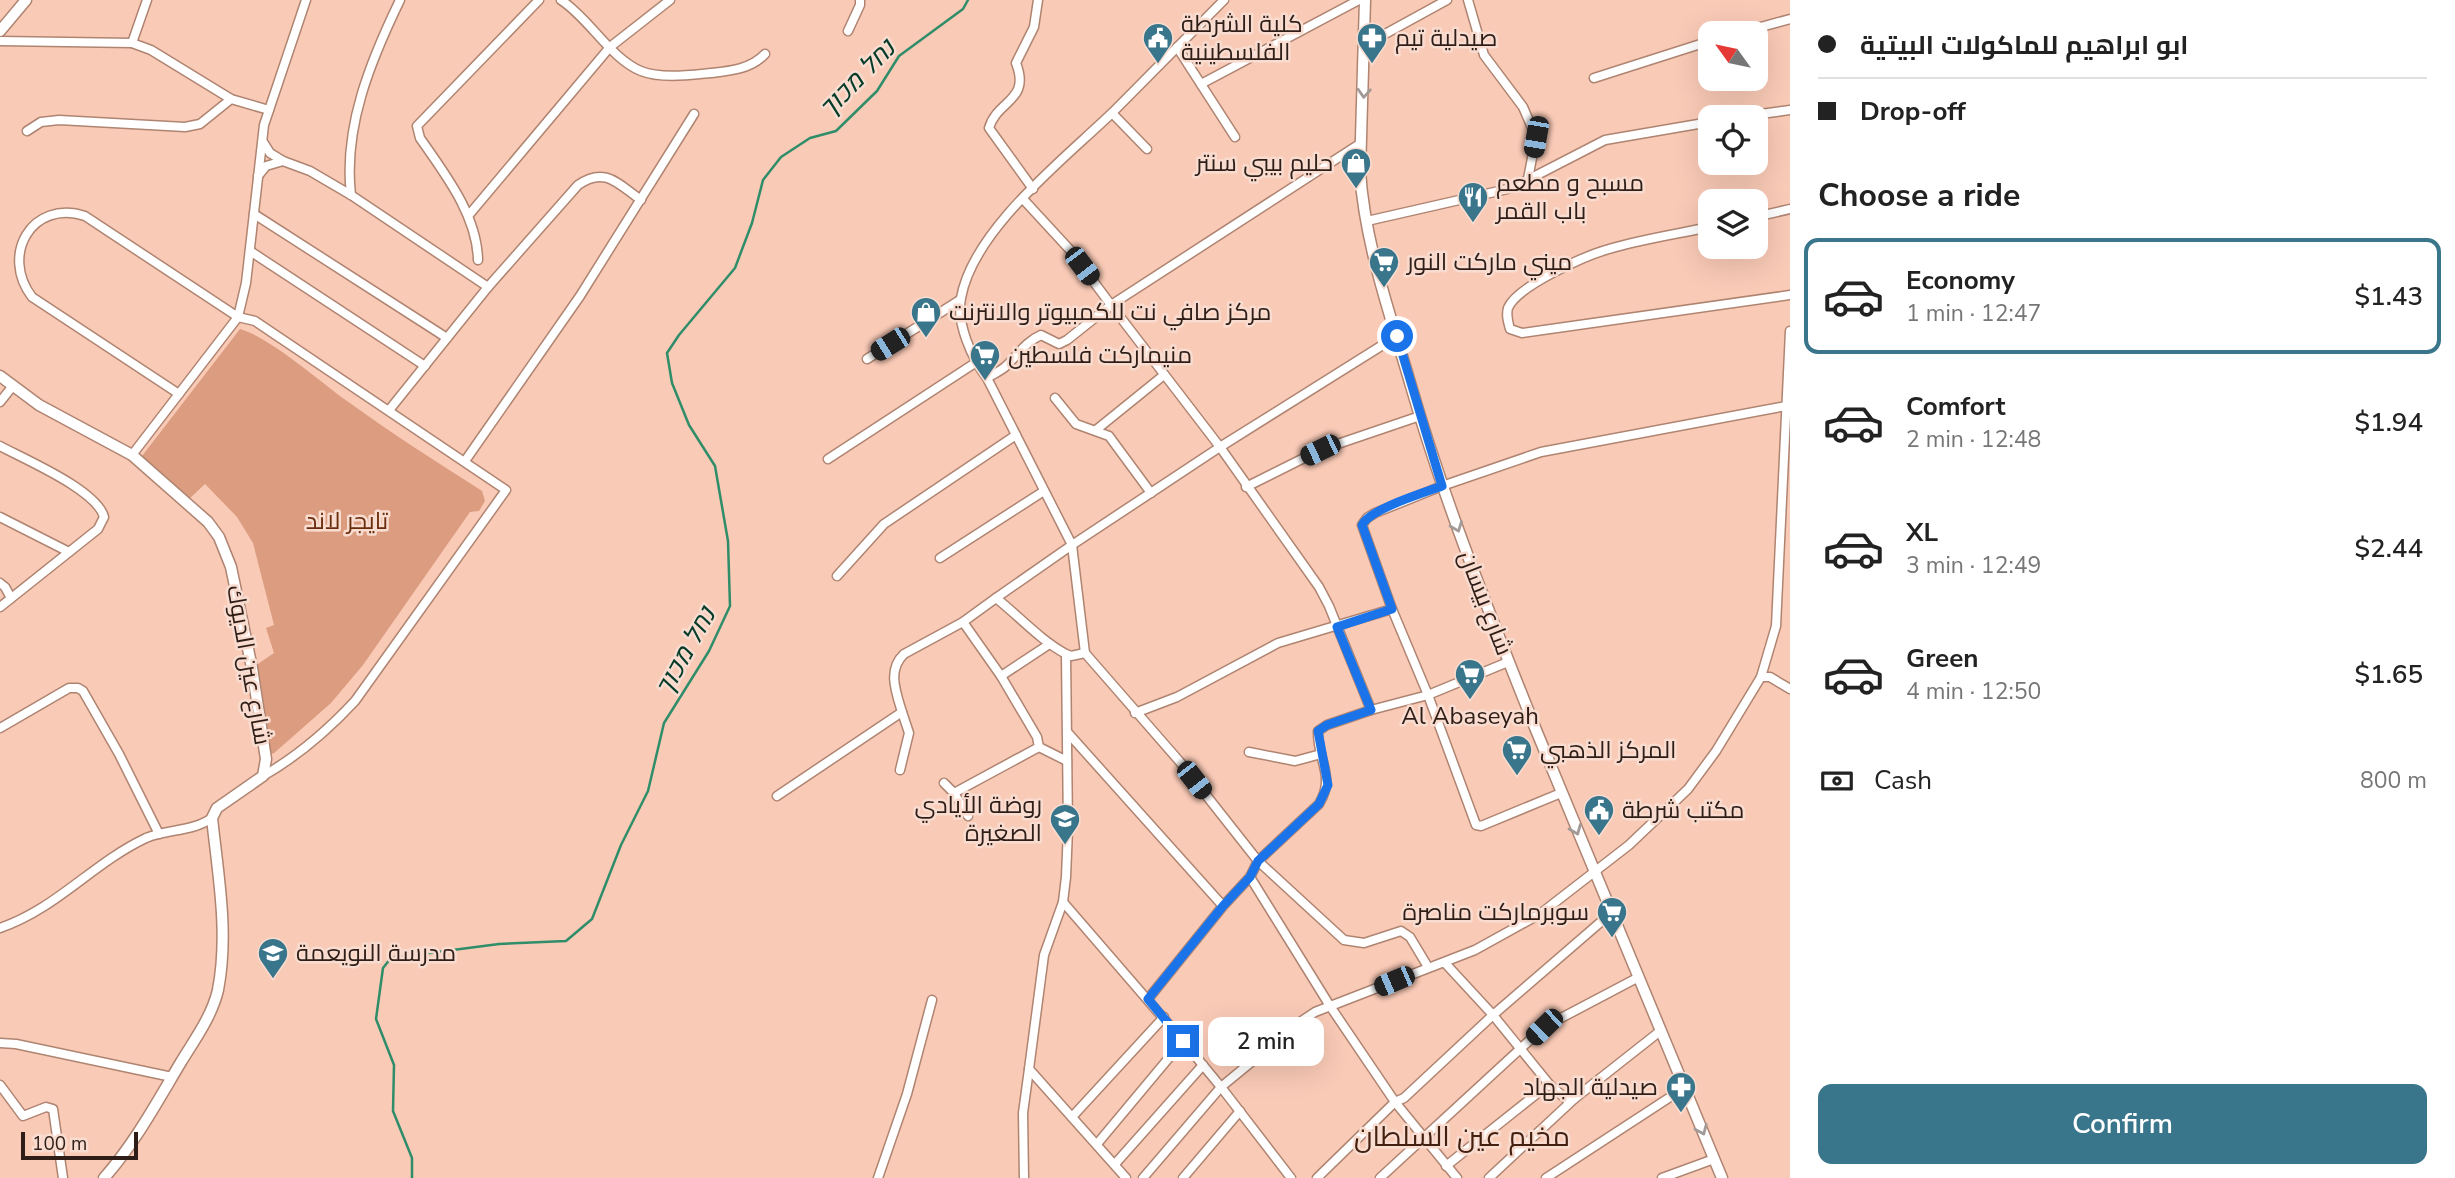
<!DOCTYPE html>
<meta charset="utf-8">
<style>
body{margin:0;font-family:"Nunito Sans",Cairo,Heebo,sans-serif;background:#f6f6f6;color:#222;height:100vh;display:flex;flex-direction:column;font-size:26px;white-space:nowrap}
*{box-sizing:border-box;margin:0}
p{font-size:23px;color:#767676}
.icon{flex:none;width:38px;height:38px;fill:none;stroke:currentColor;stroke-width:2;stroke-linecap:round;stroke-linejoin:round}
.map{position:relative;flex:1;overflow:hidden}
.side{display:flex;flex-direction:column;background:#fff;width:665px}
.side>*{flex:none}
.banner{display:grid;align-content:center;height:154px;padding:0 28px;background:#fff}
.needle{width:46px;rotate:303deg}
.buttons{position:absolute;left:1698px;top:21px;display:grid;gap:14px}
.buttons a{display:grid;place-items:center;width:70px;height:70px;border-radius:14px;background:#fff;box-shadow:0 7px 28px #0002;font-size:35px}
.scale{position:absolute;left:21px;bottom:18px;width:117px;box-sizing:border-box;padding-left:7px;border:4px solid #2f1e17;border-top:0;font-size:19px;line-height:24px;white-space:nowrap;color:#2f1e17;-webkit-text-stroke:5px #f9dcd0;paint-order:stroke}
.end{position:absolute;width:32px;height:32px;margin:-16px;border:9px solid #1a73e8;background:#fff;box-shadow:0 0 0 4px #fff}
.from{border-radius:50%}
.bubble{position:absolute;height:49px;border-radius:14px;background:#fff;box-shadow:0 7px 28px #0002;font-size:23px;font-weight:600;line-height:49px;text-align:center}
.car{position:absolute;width:21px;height:42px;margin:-21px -10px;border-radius:9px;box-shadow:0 0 5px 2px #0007;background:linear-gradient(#222 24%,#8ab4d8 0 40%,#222 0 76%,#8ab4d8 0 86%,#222 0)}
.banner b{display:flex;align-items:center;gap:24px;height:66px;font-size:26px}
.banner b+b{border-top:2px solid #e0e0e0}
.banner i{width:18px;height:18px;background:#222}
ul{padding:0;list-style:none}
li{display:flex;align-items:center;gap:21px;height:116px;margin:0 14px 10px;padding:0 14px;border:4px solid transparent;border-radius:14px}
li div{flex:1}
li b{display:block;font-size:26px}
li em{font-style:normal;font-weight:600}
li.current{border-color:#39768c}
li>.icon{width:63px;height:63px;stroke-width:1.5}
h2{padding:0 28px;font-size:32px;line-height:84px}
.pay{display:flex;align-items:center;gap:18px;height:77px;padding:0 28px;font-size:26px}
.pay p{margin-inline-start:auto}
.cta{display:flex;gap:14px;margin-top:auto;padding:14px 28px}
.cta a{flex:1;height:80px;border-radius:14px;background:#39768c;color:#fff;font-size:28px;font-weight:600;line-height:80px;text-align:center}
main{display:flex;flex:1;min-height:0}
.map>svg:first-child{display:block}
.green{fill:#db9c80}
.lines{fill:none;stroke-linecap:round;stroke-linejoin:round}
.stream{stroke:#2f8d6a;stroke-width:2.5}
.minor-casing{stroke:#af8471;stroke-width:11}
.tertiary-casing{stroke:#af8471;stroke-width:13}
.minor{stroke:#fff;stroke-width:8}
.tertiary{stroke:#fff;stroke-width:10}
.oneway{stroke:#a19a97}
.route{stroke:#1a73e8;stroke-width:9}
.labels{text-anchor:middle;stroke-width:5;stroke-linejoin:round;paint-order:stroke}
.poi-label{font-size:24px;fill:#2f1e17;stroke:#f9dcd0;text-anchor:start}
.park-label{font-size:24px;fill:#6a2e0f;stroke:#f9dcd0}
.street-label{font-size:24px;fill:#2f1e17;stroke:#f9dcd0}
.water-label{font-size:26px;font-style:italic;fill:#043b29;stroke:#f9dcd0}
.quarter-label{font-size:28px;fill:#43200f;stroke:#f9dcd0}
</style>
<main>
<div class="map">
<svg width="1790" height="1178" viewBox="0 0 1790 1178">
<rect width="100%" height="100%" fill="#f9cab6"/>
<path class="green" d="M240,329C271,338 319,381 347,401C391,433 437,462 482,491L485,501L479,511L470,512L363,665L331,703L273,754L268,750L255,666L274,653L266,628L274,625L253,543L237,517L205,484L188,500L142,456Z"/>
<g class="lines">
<path class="stream" d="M412,1178V1158L393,1111L394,1065L376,1019L383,968L391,958L499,944L566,941L592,919L621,845L648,791L664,723L709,651L730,606L728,541L715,466L689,425L672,383L667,353L679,335L735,268L752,223L763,180L781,157L810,138L836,131L877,91L899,56L963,9L968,0"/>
<g class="minor-casing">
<g id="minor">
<path d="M561,0C589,18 611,59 641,71C661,79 690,75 711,73C730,71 751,69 765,54"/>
<path d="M1468,0L1484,55L1523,107L1536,137L1528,179"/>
<path d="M848,31L860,5V0"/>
<path d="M1739,33L1790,19"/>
<path d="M0,41L132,43L151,50L231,99L269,110"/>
<path d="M132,43L147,0"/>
<path d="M1365,45L1447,0"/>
<path d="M1177,47L1235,137"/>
<path d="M1594,78L1710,41"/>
<path d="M1201,84L1359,0"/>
<path d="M1112,113L1224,0"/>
<path d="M1739,117L1790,110"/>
<path d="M27,131L41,122L59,120L185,127L200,124L231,99"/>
<path d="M263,142L270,153L283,161"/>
<path d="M258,176L266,166L283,161L310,171L351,195L488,287"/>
<path d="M1033,189L989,128C997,100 1031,101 1016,63L1034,27L1038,0"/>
<path d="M351,195C343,127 371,60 400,0"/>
<path d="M1023,199L1070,250L1111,305L1361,143"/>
<path d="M254,214L447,338"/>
<path d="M468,216L610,47L670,0"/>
<path d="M1755,217L1790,209"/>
<path d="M1367,221L1512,188L1605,140L1710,122"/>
<path d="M1710,227C1677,234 1642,239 1609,249C1587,255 1517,286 1508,308C1506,315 1508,322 1510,329L1522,333L1790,295"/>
<path d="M250,251L425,366"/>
<path d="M478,260C477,215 445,174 420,138L417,126L539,0"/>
<path d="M1790,331L1776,626L1761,677H1770L1790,689"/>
<path d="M867,359L960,300"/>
<path d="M987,378C993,374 1001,371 1006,366C1018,355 1025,342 1041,335L1059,344L1067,340L1111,305L1220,447L1397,336"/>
<path d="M179,394L32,297C0,255 32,199 85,216L238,317L246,283L264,125L306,0"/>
<path d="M1055,398L1076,424L1109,436L1151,493"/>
<path d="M0,402L12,387"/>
<path d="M390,409L488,287L578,185C605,166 618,184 641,200"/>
<path d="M1096,430L1164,375"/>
<path d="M0,446C26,460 97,490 104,517L98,529L0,607"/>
<path d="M132,455L238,317L255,321L506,490L355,701C328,730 298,756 263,776"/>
<path d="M828,459L975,363"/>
<path d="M465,461L580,296L694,114"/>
<path d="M1246,487L1320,450L1420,416"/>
<path d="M0,517L69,552"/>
<path d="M940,558L1044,491"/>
<path d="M837,576L884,524L1016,435"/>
<path d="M0,583L5,587L11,598"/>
<path d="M996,598L1072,545L1085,653"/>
<path d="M1392,609L1362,525L1367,518L1375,513L1442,486L1541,452L1786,406"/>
<path d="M963,622L1001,676L1048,645"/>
<path d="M1001,676L1037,737L1039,747L1067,761"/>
<path d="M1371,710L1428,695L1508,662"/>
<path d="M1135,713L1177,697L1278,643L1392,609L1428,695L1476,825L1481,826L1561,793"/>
<path d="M0,728L69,688H78L83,691L119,754L159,834"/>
<path d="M1068,733L1223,906"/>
<path d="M1249,752L1295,761L1321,754"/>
<path d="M900,770L909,733L902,712"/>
<path d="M944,783L954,793L968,816"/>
<path d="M954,793L1039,747"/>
<path d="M777,796L902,712C896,692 887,670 904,654L963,622L996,598C1020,617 1040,640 1066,654"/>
<path d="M1250,877L1330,1006L1395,1102L1457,1178"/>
<path d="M1063,902L1183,1041"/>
<path d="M0,928C56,909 93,863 146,838C167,829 192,832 212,818"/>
<path d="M1445,963L1493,1015L1549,1084L1566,1099H1574L1659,1032"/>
<path d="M1148,999L1223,906L1250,877L1258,861L1344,940L1364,943L1401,931L1410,937L1428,967"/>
<path d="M0,1043L16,1044L172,1077"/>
<path d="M0,1085L23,1116L46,1107L53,1109L63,1178"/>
<path d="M1072,1117L1164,1017"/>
<path d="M1097,1144L1183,1041L1221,1087L1143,1178"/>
<path d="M1115,1164L1203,1065"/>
<path d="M1446,1166L1549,1084"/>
<path d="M878,1178L907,1094L932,1000"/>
<path d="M1024,1178L1023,1113L1029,1069"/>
<path d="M1126,1178L1029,1069L1044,955L1063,902L1066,877L1068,829L1066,654L1071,656L1085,653L1180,762L1258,861L1319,804C1336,776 1317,760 1318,731L1327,725L1371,710L1329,606L1319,587L1220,447L1072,545L987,378C972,359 956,323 961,298C973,230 1063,160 1112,113L1147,149"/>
<path d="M1183,1178L1240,1111"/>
<path d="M1291,1178L1221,1087L1300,1022L1315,1012L1475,950L1540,914L1629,845L1688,789L1716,751L1761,677"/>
<path d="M1317,1178L1395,1102L1404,1098L1493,1015L1610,914"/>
<path d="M1380,1178L1544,1027L1637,978"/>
<path d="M1489,1178L1574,1099"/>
<path d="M1546,1178L1684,1088"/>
<path d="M1662,1178L1714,1159"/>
</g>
</g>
<g class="tertiary-casing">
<g id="tertiary">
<path d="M1365,0L1360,172C1365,245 1391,317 1411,386C1445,504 1491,617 1536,730C1597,880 1660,1029 1722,1178"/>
<path d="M0,31L26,0"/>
<path d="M0,376L39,405L132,455L208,522L219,537L231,567L252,668L266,759L263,776L217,808L212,818C218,875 229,933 218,990C212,1016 195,1039 181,1062C157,1102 135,1143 104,1178"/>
</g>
</g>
<use href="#minor" class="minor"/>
<use href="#tertiary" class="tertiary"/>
</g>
<defs><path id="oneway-chevron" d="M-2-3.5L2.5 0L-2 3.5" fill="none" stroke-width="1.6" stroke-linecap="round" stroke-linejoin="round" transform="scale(1.75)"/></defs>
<g class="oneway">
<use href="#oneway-chevron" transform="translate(1364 93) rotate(93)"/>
<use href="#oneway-chevron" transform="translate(1457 527) rotate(69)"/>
<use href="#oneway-chevron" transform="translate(1576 830) rotate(68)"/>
<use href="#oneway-chevron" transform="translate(1702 1130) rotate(67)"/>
</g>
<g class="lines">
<path class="route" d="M1183,1041L1148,999L1223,906L1250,877L1258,861L1319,804L1328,785L1318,731L1327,725L1371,710L1337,627L1392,609L1362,525C1370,509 1423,493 1442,486L1397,336"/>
</g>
<defs>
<g id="civic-pin" transform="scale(1.575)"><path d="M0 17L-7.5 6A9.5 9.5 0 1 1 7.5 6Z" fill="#39768c" stroke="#f9dcd0"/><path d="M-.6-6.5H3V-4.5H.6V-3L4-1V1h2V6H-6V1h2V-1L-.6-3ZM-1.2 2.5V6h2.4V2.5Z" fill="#fff"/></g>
<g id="pharmacy-pin" transform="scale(1.575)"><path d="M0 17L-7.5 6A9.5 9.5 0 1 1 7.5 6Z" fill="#39768c" stroke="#f9dcd0"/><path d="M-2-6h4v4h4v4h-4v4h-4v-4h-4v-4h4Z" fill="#fff"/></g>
<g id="shop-pin" transform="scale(1.575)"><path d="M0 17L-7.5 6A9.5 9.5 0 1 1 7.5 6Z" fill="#39768c" stroke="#f9dcd0"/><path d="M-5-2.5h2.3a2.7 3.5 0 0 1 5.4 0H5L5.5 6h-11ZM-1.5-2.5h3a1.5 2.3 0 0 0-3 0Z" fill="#fff"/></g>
<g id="restaurant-pin" transform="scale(1.575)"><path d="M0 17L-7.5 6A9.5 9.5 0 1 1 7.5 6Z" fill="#39768c" stroke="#f9dcd0"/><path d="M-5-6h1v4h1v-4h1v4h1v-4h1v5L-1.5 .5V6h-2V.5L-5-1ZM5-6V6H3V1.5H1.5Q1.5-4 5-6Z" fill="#fff"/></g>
<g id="supermarket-pin" transform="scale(1.575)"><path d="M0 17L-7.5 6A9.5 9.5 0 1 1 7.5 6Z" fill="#39768c" stroke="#f9dcd0"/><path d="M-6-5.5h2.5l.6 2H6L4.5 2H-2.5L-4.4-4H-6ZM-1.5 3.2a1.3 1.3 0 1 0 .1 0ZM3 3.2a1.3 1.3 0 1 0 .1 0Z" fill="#fff"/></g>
<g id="school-pin" transform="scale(1.575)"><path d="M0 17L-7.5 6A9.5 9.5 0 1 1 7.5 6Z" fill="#39768c" stroke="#f9dcd0"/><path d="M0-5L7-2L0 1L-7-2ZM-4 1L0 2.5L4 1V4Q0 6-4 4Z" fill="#fff"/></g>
</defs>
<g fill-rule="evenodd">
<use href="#civic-pin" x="1158" y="38"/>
<use href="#pharmacy-pin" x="1372" y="38"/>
<use href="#shop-pin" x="1356" y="163"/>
<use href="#restaurant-pin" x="1473" y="197"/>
<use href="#supermarket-pin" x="1384" y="262"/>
<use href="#shop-pin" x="926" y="312"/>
<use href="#supermarket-pin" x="985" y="355"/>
<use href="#supermarket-pin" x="1470" y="674"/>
<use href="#supermarket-pin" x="1517" y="750"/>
<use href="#civic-pin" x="1599" y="810"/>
<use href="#school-pin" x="1065" y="819"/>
<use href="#supermarket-pin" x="1612" y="912"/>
<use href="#school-pin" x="273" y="953"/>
<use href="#pharmacy-pin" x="1681" y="1087"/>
</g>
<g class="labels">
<g class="poi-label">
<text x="1181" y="32">كلية الشرطة<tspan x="1181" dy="28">الفلسطينية</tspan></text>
<text x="1395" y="46">صيدلية تيم</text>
<text x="1333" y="171" text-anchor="end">حليم بيبي سنتر</text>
<text x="1496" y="191">مسبح و مطعم<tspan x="1496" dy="28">باب القمر</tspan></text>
<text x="1407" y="270">ميني ماركت النور</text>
<text x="949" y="320">مركز صافي نت للكمبيوتر والانترنت</text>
<text x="1008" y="363">منيماركت فلسطين</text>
<text x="1470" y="724" text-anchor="middle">Al Abaseyah</text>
<text x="1540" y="758">المركز الذهبي</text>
<text x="1042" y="813" text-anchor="end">روضة الأيادي<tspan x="1042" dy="28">الصغيرة</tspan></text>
<text x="1622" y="818">مكتب شرطة</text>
<text x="1589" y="920" text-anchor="end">سوبرماركت مناصرة</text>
<text x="296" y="961">مدرسة النويعمة</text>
<text x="1658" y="1095" text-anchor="end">صيدلية الجهاد</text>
</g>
<g class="park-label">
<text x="347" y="529">تايجر لاند</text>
</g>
<g class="street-label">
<text transform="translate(1486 603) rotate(69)" y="8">شارع بيسان</text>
<text transform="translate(249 665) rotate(80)" y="8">شارع عين الديوك</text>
</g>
<g class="water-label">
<text transform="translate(857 78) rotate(-46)" y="9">נחל מכוך</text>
<text transform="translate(685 651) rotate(-61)" y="9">נחל מכוך</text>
</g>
<g class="quarter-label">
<text x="1462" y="1146">مخيم عين السلطان</text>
</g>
</g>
</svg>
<div class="buttons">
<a><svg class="needle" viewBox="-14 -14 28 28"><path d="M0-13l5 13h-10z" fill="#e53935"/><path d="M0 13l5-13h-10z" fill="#767676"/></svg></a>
<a><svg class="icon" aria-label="locate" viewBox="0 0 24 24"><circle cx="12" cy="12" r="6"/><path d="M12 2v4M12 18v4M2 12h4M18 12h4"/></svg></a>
<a><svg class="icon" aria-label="layers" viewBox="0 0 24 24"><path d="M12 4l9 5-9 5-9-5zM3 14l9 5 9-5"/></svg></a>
</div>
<div class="scale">100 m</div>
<i class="end from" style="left:1397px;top:336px"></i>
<i class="end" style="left:1183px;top:1041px"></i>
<div class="bubble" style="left:1208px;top:1017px;width:116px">2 min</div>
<i class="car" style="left:1536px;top:137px;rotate:190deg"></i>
<i class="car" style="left:1082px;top:266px;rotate:143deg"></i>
<i class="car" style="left:890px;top:344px;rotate:238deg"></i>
<i class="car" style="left:1320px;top:450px;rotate:244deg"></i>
<i class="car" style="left:1194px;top:780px;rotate:142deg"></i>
<i class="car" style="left:1394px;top:981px;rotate:247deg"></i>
<i class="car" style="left:1544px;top:1027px;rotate:226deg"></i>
</div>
<section class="side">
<div class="banner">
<b><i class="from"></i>ابو ابراهيم للماكولات البيتية</b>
<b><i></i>Drop-off</b>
</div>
<h2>Choose a ride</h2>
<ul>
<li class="current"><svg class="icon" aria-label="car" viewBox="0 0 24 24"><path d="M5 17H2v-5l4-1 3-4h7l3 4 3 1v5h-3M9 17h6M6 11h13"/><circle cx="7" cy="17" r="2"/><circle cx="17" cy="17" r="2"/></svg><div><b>Economy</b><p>1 min · 12:47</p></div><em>$1.43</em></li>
<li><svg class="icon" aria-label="car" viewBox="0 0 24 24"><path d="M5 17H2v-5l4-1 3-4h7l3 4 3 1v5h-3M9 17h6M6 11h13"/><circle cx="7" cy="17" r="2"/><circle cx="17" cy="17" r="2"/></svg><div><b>Comfort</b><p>2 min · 12:48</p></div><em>$1.94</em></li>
<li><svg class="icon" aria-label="car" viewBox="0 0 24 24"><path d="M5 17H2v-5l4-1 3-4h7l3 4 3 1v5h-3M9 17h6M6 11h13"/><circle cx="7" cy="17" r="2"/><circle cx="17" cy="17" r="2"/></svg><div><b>XL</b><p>3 min · 12:49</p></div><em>$2.44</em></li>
<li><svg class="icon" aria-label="car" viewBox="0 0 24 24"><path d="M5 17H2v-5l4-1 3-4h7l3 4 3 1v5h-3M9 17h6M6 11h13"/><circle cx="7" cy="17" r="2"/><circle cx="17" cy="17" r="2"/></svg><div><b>Green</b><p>4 min · 12:50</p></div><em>$1.65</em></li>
</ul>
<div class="pay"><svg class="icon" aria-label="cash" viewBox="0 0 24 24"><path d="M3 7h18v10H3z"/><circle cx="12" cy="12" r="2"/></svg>Cash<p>800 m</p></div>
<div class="cta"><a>Confirm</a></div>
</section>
</main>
